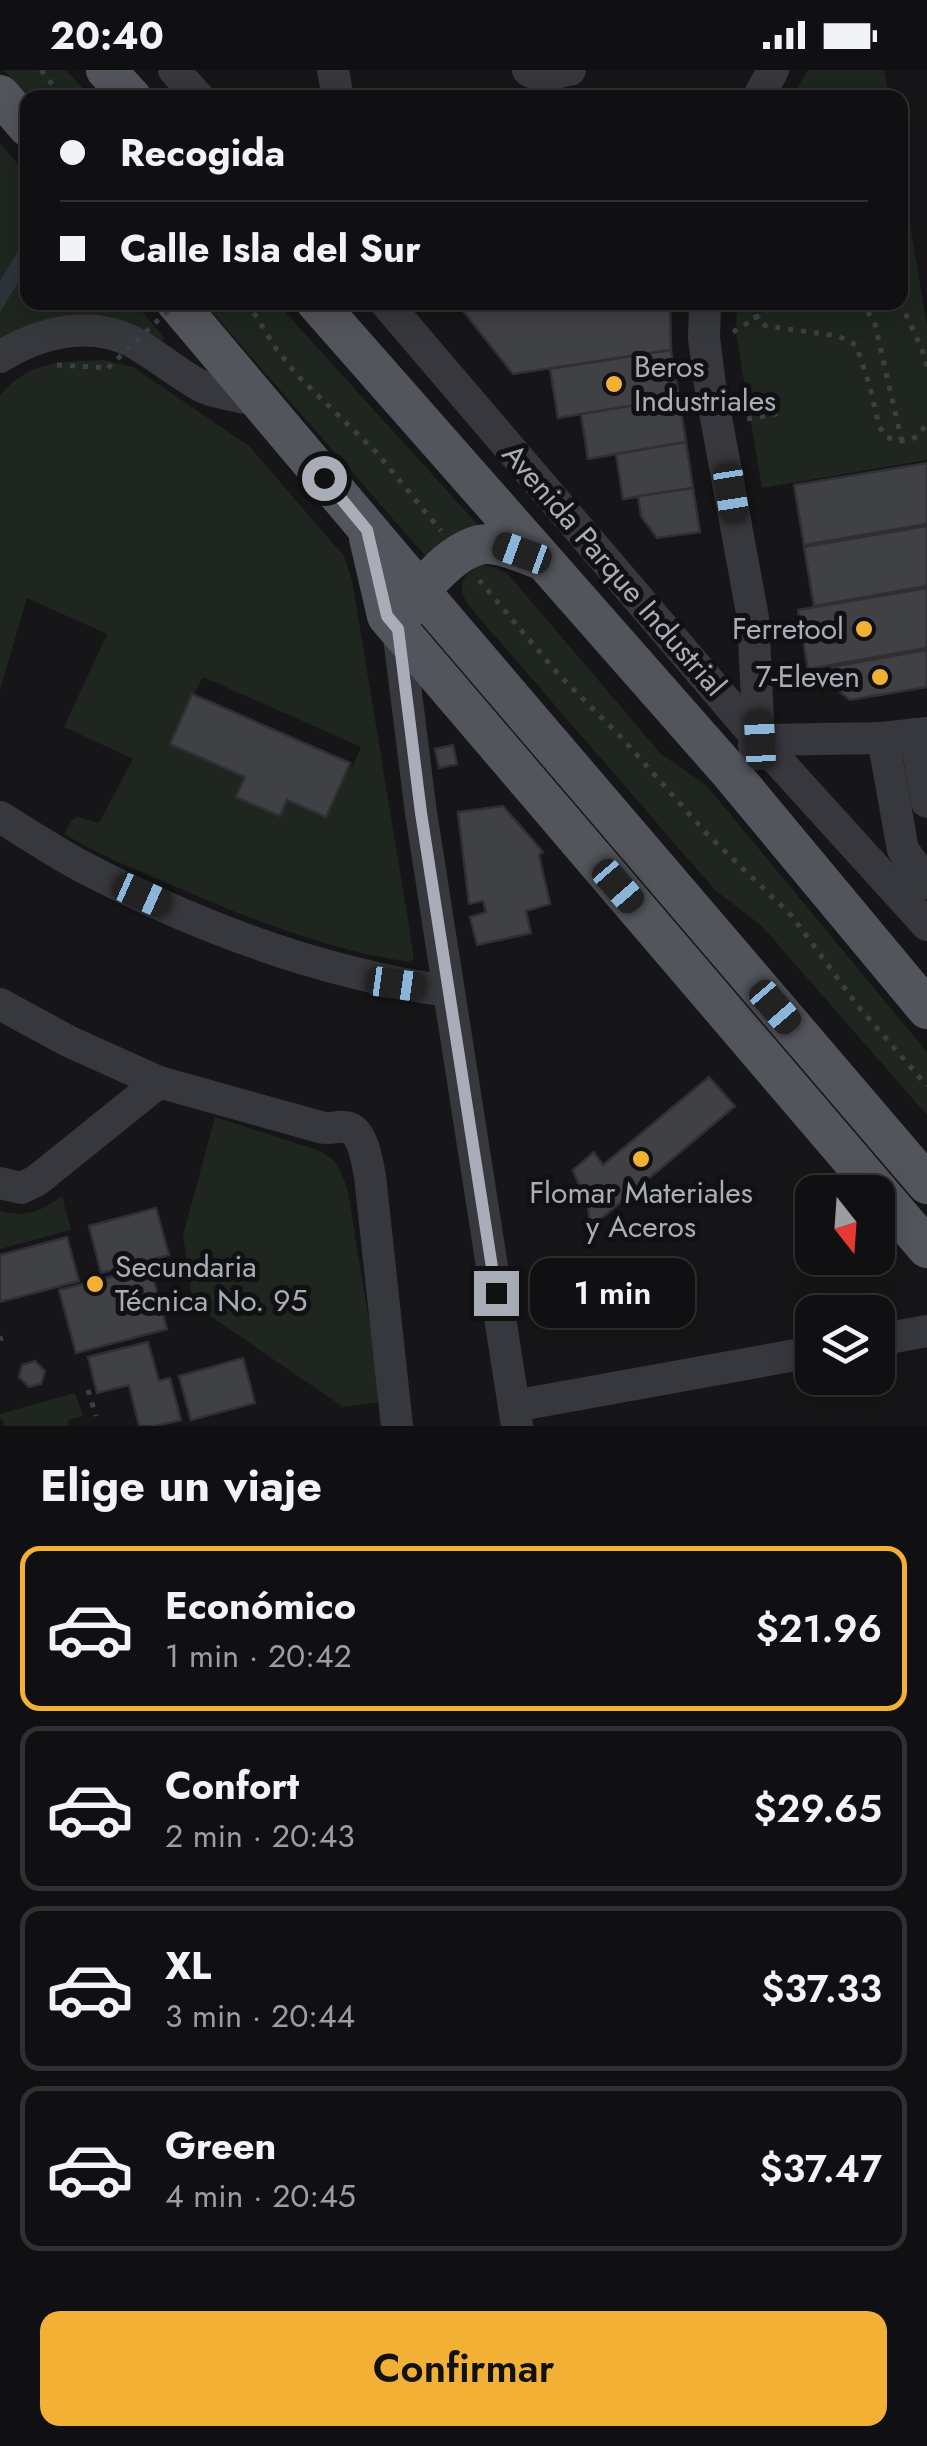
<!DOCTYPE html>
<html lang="es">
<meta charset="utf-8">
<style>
body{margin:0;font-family:Jost,sans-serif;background:#1e1e20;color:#f1f3f6;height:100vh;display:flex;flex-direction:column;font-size:38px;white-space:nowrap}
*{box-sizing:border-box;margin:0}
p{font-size:32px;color:#9c9d9f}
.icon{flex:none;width:55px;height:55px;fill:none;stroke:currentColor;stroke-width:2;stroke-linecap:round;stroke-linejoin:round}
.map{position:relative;height:1356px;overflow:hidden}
.sheet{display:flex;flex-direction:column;background:#101012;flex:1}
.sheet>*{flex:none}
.top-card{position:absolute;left:20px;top:20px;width:888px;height:220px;border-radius:20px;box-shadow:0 5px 25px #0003,0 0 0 2px #303032;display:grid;align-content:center;height:220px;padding:0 40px;background:#101012}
.needle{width:65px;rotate:163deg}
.fabs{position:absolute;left:795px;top:1105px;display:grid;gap:20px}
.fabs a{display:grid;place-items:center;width:100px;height:100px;border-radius:20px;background:#101012;box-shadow:0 5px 25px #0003,0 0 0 2px #303032;font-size:50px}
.end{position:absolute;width:45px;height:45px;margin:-22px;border:12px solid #a8adb8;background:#111;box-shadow:0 0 0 5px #111}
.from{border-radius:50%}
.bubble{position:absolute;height:70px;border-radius:20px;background:#101012;box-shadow:0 5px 25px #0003,0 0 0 2px #303032;font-size:32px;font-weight:600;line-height:70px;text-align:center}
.car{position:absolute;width:30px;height:60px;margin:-30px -15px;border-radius:12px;box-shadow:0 0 8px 2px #0007;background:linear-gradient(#222 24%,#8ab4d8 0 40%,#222 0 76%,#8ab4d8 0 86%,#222 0)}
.top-card b{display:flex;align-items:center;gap:35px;height:95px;font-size:38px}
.top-card b+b{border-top:2px solid #303032}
.top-card i{width:25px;height:25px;background:#f1f3f6}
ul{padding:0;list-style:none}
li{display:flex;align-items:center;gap:30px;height:165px;margin:0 20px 15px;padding:0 20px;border:5px solid #303032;border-radius:20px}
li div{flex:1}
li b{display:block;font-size:38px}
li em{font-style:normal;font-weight:600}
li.current{border-color:#f2b134}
li>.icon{width:90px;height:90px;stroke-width:1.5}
h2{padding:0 40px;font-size:45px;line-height:120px}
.action{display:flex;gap:20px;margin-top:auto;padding:20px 40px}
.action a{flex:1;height:115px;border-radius:20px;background:#f2b134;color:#111;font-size:40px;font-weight:600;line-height:115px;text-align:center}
.status{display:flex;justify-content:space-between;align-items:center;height:70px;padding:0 50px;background:#101012;direction:ltr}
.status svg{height:28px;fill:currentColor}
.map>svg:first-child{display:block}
.green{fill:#1e261f;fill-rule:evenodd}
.water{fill:#2c353c}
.building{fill:#404145;stroke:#303034;stroke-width:2.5}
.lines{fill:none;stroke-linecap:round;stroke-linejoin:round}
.path{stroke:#3d3f44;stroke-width:5;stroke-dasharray:5 8;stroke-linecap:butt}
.minor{stroke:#37383d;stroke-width:32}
.major{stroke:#53555c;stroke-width:40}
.path-bridge{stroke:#3d3f44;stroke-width:5;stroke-dasharray:5 8;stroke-linecap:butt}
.route{stroke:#a8adb8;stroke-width:12}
.poi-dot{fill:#f2b134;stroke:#111113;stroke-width:4}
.labels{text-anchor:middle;stroke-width:10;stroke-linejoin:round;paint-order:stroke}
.poi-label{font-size:30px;fill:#a8adb8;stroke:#111113;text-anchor:start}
.street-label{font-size:30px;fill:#a8adb8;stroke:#111113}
</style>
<div class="status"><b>20:40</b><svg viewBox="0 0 49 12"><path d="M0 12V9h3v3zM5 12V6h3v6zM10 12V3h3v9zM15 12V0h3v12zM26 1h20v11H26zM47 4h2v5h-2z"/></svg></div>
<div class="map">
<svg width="927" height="1356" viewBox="0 0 927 1356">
<rect width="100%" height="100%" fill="#161618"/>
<g class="green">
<path d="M4,0H66L91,27H28Z"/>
<path d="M808,0H884L889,27H792Z"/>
<path d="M0,73L27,105L28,232L135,233L164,268L162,270L0,271Z"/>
<path d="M900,94L927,256V390L762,418L736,264L737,233L900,232Z"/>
<path d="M204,233H277L479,456L428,489Z"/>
<path d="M103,290L133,297L249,376L344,486L352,510L413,881V889L410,892C332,881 255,851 183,820C142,803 102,786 64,764L72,750L77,747L99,753L133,689L64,657L107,564L27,528L0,620V326C27,291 63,291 103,290ZM203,607L361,677L353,696H349L287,730L280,746L236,727L245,707L192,624H194Z"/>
<path d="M480,495L497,498L508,504L661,684L706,715L927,982V1045L762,856L715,820L469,536C456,516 461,506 480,495Z"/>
<path d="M215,1047L317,1080C337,1088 342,1102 348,1122L376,1293L379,1332L343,1337L193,1234L183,1165Z"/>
<path d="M62,1126L71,1160L0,1179V1141C25,1148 42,1141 62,1126Z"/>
<path d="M75,1323L83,1346L68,1350L69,1356H4L2,1349H0V1344Z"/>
</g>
<path class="water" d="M27,166V198L0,242V211Z"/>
<g class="building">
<path d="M456,232H670L671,280L513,304Z"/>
<path d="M671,280L679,328L558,348L550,299Z"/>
<path d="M679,328L686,372L588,389L581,344Z"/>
<path d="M686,372L693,418L623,429L616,384Z"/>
<path d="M927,393V454L804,475L794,415Z"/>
<path d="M693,418L700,462L657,468L641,446L638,426Z"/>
<path d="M927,456V516L814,536L804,477Z"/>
<path d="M927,518V578L808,599L798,540Z"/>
<path d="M927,580V617L850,630L834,617L831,597Z"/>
<path d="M192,624L350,693L326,747L287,730L280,746L236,727L245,707L170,674Z"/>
<path d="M453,675L457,694L439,698L435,679Z"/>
<path d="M503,736L543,782L539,785L550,834L526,841L531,863L477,875L470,847L486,842L483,831L469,834L458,742Z"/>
<path d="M709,1007L735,1036L591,1157L588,1138L573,1100L594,1082L603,1095Z"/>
<path d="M156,1138L169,1185L101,1203L89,1156Z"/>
<path d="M67,1167L79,1211L0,1232V1185Z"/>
<path d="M150,1197L167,1259L76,1283L59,1220Z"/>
<path d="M148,1272L159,1311L170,1308L181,1350L155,1356H139L129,1315L97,1323L88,1287Z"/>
<path d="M243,1288L255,1333L191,1350L179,1306Z"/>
<path d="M35,1291L45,1301L41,1314L29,1317L19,1307L22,1295Z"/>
</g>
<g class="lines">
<g class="path">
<path d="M41,0L63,28"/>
<path d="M247,232L277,280L299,307L378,384L441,461"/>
<path d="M751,232L756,248L766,256L838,266L856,275L870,317L879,356L886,367L899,371L910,370L918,366L927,353"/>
<path d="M859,232L874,250L902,372"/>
<path d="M900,232L922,279L927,297"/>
<path d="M733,262L781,232"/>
<path d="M57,295L108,298"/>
<path d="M747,349L781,343"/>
<path d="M479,510L558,604L620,666L707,764L791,845L858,936L927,1016"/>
<path d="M0,1269L3,1268"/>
<path d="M88,1320L96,1346"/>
</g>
<g class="minor">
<path d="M174,0L199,28"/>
<path d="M333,0L338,28"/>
<path d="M528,0C541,8 556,2 570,0"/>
<path d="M758,28L773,0"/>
<path d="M385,232L759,670L927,855"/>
<path d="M705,232L704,268L710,315L753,548L759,670L754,676"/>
<path d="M0,287C39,262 90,250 133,272C156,285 176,302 199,315C216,324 240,326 259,331"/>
<path d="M398,559L421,743L517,1356"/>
<path d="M915,664L927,732"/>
<path d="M883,668L903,780L927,813"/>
<path d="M759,670L883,668L927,663"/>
<path d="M0,747C26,763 52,780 79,795C193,855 320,903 448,921"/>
<path d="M0,934L68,971L159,1012L320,1057C330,1060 335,1056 344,1057C363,1057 367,1092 370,1106L397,1356"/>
<path d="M0,1113L21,1118L36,1111L159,1012"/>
<path d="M878,1270L927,1261"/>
<path d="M514,1336L812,1282"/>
</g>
<g class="major">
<path d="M106,0L132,28"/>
<path d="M0,25L28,57"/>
<path d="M176,232L420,521L927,1114"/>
<path d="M316,232L729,701L927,939"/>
<path d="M369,468L387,546L927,1178"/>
<path d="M406,541C421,517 458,473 489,474C507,475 525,484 541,490"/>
</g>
<path class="path-bridge" d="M108,298L177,232"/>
</g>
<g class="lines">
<path class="route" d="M324,408L367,460L387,546L398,559L421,743L496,1223"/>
</g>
<g class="poi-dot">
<circle cx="614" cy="314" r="10"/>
<circle cx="864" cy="559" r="10"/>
<circle cx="880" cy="607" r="10"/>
<circle cx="641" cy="1089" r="10"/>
<circle cx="95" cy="1214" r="10"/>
</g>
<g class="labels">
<g class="poi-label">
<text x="634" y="307">Beros<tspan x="634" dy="34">Industriales</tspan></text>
<text x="844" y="569" text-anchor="end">Ferretool</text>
<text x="860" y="617" text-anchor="end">7-Eleven</text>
<text x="641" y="1133" text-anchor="middle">Flomar Materiales<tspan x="641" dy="34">y Aceros</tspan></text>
<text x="115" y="1207">Secundaria<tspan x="115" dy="34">Técnica No. 95</tspan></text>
</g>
<g class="street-label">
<text transform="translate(614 500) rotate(49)" y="10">Avenida Parque Industrial</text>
</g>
</g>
</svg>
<div class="fabs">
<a><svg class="needle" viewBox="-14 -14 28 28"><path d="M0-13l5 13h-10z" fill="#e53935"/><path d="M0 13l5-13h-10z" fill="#9c9d9f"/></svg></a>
<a><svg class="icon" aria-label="layers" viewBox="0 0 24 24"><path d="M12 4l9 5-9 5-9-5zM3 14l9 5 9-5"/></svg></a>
</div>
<i class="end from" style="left:324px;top:408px"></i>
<i class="end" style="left:496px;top:1223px"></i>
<div class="bubble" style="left:530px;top:1188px;width:165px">1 min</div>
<i class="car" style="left:731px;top:423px;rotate:171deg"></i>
<i class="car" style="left:522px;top:483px;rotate:290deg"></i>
<i class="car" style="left:760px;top:670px;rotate:357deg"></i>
<i class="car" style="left:618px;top:816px;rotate:139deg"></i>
<i class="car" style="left:142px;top:825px;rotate:114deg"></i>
<i class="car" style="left:396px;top:914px;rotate:98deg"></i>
<i class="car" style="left:775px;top:937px;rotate:139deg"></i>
<div class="top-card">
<b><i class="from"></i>Recogida</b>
<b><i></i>Calle Isla del Sur</b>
</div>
</div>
<section class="sheet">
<h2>Elige un viaje</h2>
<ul>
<li class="current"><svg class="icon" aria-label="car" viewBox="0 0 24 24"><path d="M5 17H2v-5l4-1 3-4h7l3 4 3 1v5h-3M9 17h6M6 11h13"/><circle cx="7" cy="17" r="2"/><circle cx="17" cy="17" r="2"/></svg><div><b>Económico</b><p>1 min · 20:42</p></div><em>$21.96</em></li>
<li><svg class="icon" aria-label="car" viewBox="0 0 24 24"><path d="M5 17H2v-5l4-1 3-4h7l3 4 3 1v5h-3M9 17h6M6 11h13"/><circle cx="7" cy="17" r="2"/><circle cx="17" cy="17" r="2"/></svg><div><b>Confort</b><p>2 min · 20:43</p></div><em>$29.65</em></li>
<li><svg class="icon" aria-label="car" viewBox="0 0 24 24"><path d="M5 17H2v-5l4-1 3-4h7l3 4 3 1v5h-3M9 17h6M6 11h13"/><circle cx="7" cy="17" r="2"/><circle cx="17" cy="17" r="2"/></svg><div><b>XL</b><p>3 min · 20:44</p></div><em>$37.33</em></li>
<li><svg class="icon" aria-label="car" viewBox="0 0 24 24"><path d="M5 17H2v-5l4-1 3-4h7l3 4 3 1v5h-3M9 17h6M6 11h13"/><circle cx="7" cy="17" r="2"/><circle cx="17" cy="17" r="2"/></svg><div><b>Green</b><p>4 min · 20:45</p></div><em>$37.47</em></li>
</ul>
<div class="action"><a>Confirmar</a></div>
</section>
